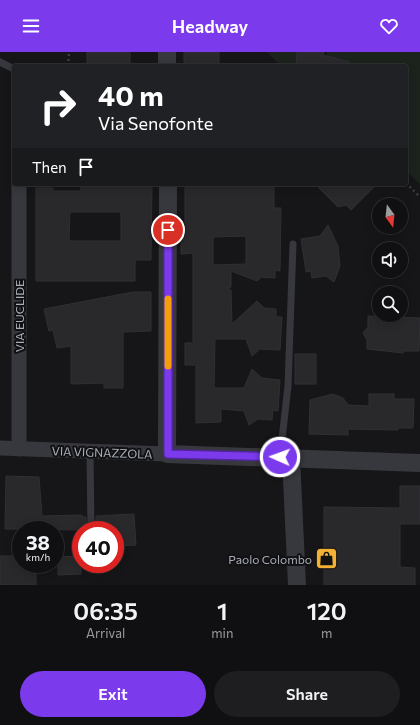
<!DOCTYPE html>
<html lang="en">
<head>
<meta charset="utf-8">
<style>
	body { margin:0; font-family:Commissioner,sans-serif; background:#1e1e20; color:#f1f3f6; height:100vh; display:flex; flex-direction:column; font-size:15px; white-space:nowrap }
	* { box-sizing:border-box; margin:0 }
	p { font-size:13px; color:#9c9d9f }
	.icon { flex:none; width:22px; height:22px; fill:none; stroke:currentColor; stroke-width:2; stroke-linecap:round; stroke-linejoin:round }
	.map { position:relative; height:533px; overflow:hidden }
	.sheet { display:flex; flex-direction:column; background:#101012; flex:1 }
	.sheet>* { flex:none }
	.hud { position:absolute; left:12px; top:12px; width:396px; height:122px; border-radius:4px; box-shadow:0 2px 10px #0003,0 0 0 1px #303032; background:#202124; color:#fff; overflow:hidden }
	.needle { width:26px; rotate:165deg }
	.buttons { position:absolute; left:372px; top:146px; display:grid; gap:8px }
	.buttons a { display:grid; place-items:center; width:36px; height:36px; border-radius:50%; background:#101012; box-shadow:0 2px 10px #0003,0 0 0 1px #303032; font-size:20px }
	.speed { position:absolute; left:12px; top:469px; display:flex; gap:8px; font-size:20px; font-weight:700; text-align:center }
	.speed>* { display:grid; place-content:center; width:52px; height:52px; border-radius:50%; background:#101012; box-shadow:0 2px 10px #0003,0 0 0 1px #303032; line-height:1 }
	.speed small { font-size:10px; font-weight:400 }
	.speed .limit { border:6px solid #d22; background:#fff; color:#111 }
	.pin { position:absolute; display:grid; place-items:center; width:34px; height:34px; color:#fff; margin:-17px; border:2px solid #fff; border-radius:50%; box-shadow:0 1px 4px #0007 }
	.me { position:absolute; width:44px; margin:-22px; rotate:272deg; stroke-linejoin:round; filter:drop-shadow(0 0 3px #0008) }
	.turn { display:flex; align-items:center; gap:14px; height:84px; padding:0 20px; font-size:18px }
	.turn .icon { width:52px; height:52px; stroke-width:2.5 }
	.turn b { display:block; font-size:28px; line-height:34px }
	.then { display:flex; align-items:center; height:38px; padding:0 20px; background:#0003; gap:8px; font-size:15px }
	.eta { display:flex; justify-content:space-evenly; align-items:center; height:68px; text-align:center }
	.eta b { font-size:24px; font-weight:600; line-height:28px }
	.action { display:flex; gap:8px; margin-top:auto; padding:8px 20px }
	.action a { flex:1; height:46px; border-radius:24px; background:#7c3aed; color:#fff; font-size:16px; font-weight:600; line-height:46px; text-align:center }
	.action a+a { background:#1e1e20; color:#f1f3f6 }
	header { display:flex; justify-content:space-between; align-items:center; height:52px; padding:0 20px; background:#7c3aed; color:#fff; font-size:18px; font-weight:600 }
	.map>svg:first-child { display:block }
</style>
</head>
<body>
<header><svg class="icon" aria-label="menu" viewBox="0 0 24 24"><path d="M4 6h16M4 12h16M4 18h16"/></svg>Headway<svg class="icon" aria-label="heart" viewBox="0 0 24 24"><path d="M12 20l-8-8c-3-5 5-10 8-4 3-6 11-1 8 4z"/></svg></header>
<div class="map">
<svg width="420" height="533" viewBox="0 0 420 533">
	<rect width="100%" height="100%" fill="#161618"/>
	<g fill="#1c231d">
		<path d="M 267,0 L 297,0 L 296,14 L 281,14 Z"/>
		<path d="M 327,0 L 420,0 L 420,132 L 406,119 L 406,14 L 327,14 Z"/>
	</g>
	<g fill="#29292c" stroke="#303034" fill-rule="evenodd">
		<rect x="87" y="0" width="43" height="14"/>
		<rect x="184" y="0" width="35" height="14"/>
		<path d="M 297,0 L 324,0 L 323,3 L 349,10 L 348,14 L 296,14 Z"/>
		<path d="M 81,132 L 152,132 L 151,208 L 135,208 L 135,229 L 36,229 L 36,136 L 53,136 L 53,139 L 81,139 ZM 70,160 L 121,160 L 121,189 L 69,189 Z"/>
		<path d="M 185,132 L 274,132 L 274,156 L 281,156 L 280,219 L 275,218 L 275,226 L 261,225 L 257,229 L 231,219 L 231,235 L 227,236 L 231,238 L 232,272 L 257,249 L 264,256 L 276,257 L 276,265 L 282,265 L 280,298 L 260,297 L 252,304 L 246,287 L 215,287 L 214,336 L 244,336 L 252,317 L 262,326 L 280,328 L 278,359 L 273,358 L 272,368 L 258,367 L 249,373 L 244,359 L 221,357 L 221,370 L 196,371 L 196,313 L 185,313 L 185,291 L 193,291 L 193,201 L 181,202 L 181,180 L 183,179 L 183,175 L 185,175 ZM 246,184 L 246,212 L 213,213 L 213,185 Z"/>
		<path d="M 315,132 L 377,132 L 351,158 L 346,153 L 338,155 Z"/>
		<path d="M 328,173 L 338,194 L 340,214 L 334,230 L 326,224 L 312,226 L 311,219 L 306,220 L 301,187 L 320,184 Z"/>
		<path d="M 133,240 L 151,240 L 151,279 L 123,280 L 123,336 L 104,336 L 104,331 L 71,332 L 71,294 L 57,296 L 53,278 L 49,279 L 44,257 Z"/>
		<path d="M 368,264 L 420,266 L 419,299 L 403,299 L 403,301 L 367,297 L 367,288 L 363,281 L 368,275 Z"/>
		<rect x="295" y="302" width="21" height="30"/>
		<path d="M 333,342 L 343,346 L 348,353 L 369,354 L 369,342 L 394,342 L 394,347 L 414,347 L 413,376 L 398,376 L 398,378 L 348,377 L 348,383 L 309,382 L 310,348 Z"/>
		<path d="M 6,424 L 39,425 L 42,464 L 82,463 L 82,465 L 86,465 L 86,478 L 5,477 Z"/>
		<path d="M 400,434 L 420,434 L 420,472 L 400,472 L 400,515 L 415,516 L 415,533 L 324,533 L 324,455 L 400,456 Z"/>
		<path d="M 134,462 L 136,493 L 115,494 L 115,478 L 96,478 L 96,464 Z"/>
		<path d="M 0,504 L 21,504 L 21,512 L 36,512 L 36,533 L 0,533 Z"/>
		<path d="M 58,504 L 81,505 L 81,522 L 58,523 Z"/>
	</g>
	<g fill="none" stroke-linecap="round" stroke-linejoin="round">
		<g stroke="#3d3f44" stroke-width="2.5" stroke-dasharray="2 3" stroke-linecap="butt">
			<path d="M 68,14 L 69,0"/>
			<path d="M 406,131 L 420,145"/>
		</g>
		<g stroke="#37383d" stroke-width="7">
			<path d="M 0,10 L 14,17"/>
			<path d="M 90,399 L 91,478"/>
			<path d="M 280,405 L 288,334 L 293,192"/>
		</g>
		<g stroke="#37383d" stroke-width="15">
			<path d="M 19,132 L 19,397"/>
			<path d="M 0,396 L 167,402"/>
		</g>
		<g stroke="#37383d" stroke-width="18">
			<path d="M 167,0 L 167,14"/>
			<path d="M 168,132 L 167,402 L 420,411"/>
			<path d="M 291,406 L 297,533"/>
		</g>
	</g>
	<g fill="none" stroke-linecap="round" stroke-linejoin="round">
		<defs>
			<path id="route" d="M 168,178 L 168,402 L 280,405"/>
		</defs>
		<use href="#route" stroke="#51269a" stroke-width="10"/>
		<use href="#route" stroke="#7c3aed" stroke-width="7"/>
		<path stroke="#f59e0b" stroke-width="7" d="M 168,314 L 168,247"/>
	</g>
	<defs>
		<symbol id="shop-square" viewBox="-11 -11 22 22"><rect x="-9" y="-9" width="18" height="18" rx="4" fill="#f2b134" stroke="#111113"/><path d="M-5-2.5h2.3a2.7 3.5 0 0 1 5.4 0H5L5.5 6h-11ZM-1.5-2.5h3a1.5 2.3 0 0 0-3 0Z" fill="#111"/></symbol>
	</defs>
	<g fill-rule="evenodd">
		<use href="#shop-square" x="314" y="494" width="25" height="25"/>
	</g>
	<g text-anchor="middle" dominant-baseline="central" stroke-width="4" stroke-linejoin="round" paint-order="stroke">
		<g font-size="12" fill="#a8adb8" stroke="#111113">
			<text transform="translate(19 264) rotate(-90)">VIA EUCLIDE</text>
			<text transform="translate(102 400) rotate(2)">VIA VIGNAZZOLA</text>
		</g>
		<g font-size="12" fill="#a8adb8" stroke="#111113" text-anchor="end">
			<text x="312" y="507">Paolo Colombo</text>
		</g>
	</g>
</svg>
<div class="buttons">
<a><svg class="needle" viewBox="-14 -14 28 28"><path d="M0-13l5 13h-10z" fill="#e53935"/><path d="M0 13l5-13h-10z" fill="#9c9d9f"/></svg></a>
<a><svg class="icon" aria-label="sound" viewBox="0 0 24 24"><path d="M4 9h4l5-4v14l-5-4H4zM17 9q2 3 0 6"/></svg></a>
<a><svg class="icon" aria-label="search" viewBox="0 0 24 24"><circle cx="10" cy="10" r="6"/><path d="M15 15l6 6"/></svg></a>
</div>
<div class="speed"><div>38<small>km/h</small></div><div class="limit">40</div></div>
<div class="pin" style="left:168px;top:178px;background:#d93025"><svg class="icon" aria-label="arrive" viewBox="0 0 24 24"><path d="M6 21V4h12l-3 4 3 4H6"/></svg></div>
<svg class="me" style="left:280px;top:405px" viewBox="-20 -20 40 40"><circle r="17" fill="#7c3aed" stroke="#fff" stroke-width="3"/><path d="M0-11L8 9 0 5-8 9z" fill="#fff"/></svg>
<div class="hud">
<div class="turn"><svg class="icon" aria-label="right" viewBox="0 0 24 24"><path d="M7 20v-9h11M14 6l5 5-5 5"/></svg><div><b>40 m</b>Via Senofonte</div></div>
<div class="then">Then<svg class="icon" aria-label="arrive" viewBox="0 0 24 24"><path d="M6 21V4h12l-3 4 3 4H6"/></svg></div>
</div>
</div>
<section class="sheet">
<div class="eta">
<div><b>06:35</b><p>Arrival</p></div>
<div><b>1</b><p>min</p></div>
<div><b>120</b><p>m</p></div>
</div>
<div class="action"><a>Exit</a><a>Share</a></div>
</section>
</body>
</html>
